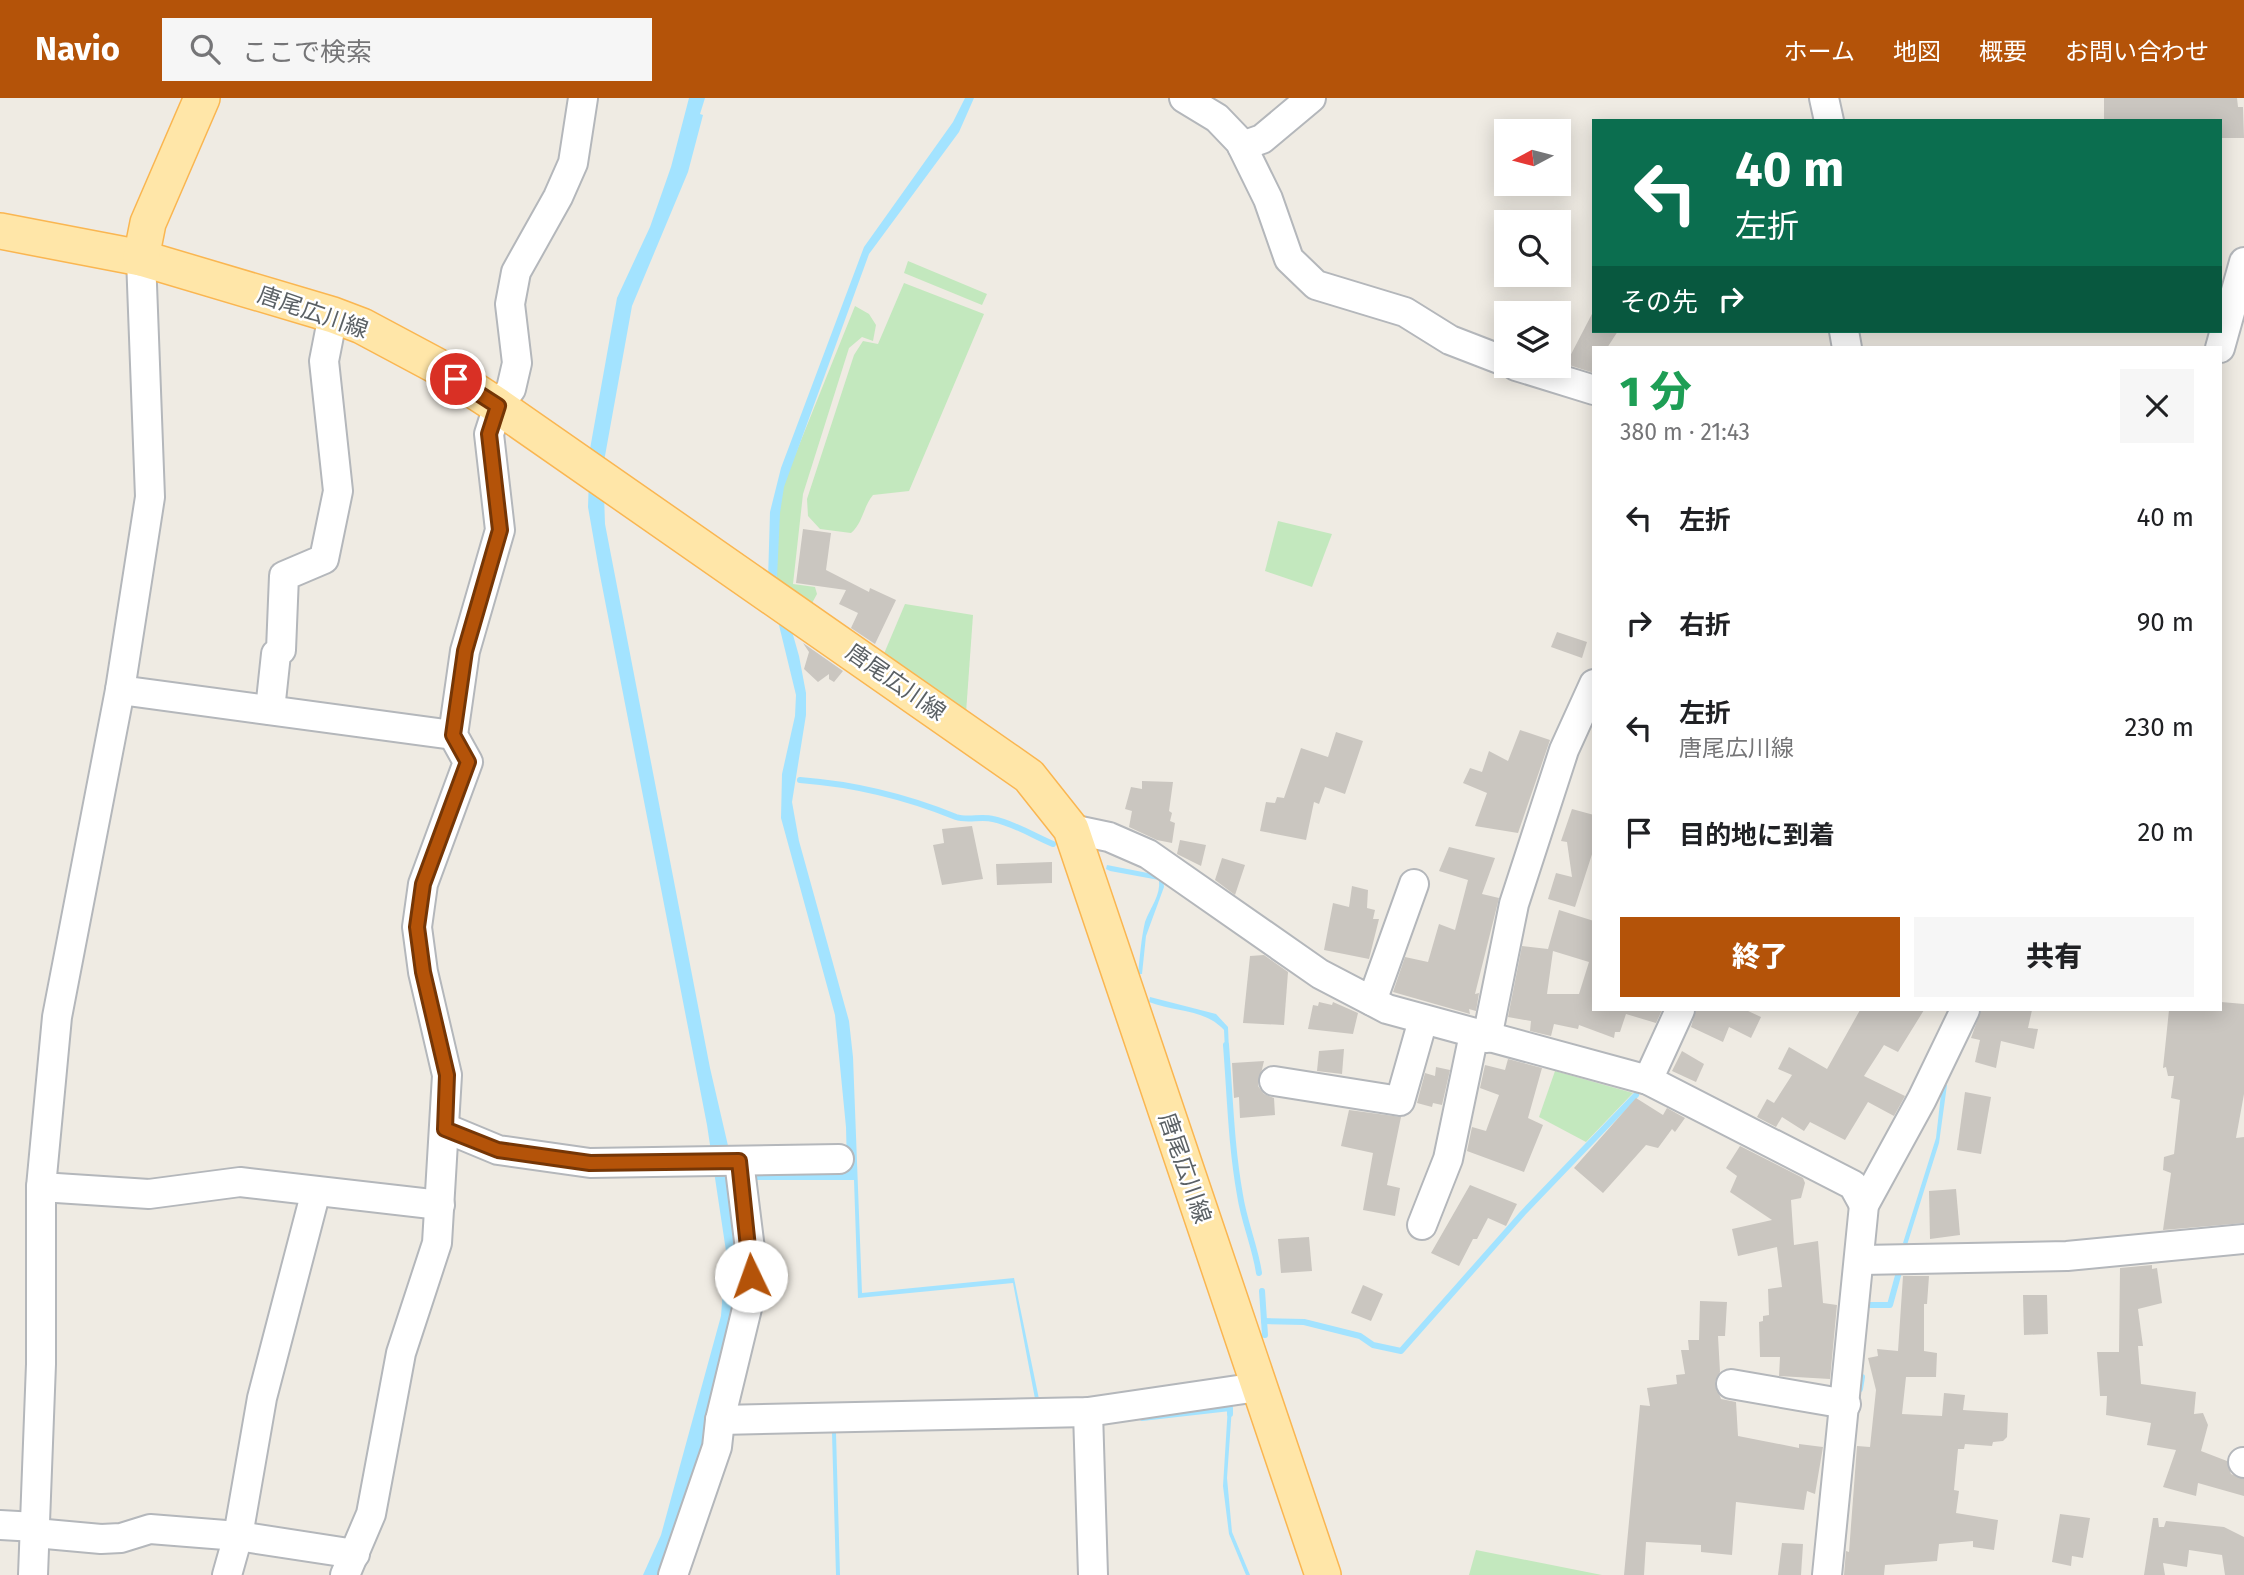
<!DOCTYPE html>
<html lang="ja">
<head>
<meta charset="utf-8">
<style>
	body { margin:0; font-family:"Fira Sans","Noto Sans JP",sans-serif; background:#f6f6f6; color:#202124; height:100vh; display:flex; flex-direction:column; font-size:26px; white-space:nowrap }
	* { box-sizing:border-box; margin:0 }
	p { font-size:23px; color:#757577 }
	.icon { flex:none; width:38px; height:38px; fill:none; stroke:currentColor; stroke-width:2; stroke-linecap:round; stroke-linejoin:round }
	.map { position:relative; flex:1; overflow:hidden }
	.drawer { position:absolute; left:1592px; top:248px; width:630px; height:665px; display:flex; flex-direction:column; background:#fff; border-radius:0px; box-shadow:0 4px 18px #0003 }
	.drawer>* { flex:none }
	.banner { position:absolute; left:1592px; top:21px; width:630px; height:214px; border-radius:0px; box-shadow:0 4px 18px #0003; background:#0b6e4f; color:#fff; overflow:hidden }
	.needle { width:46px; rotate:263deg }
	.tools { position:absolute; left:1494px; top:21px; display:grid; gap:14px }
	.tools a { display:grid; place-items:center; width:77px; height:77px; border-radius:0px; background:#fff; box-shadow:0 4px 18px #0003; font-size:35px }
	.pin { position:absolute; display:grid; place-items:center; width:60px; height:60px; color:#fff; margin:-30px; border:4px solid #fff; border-radius:50%; box-shadow:0 2px 7px #0007 }
	.me { position:absolute; width:77px; margin:-38px; rotate:357deg; stroke-linejoin:round; filter:drop-shadow(0 0 5px #0008) }
	.turn { display:flex; align-items:center; gap:24px; height:147px; padding:0 28px; font-size:32px }
	.turn .icon { width:91px; height:91px; stroke-width:2.5 }
	.turn b { display:block; font-size:49px; line-height:60px }
	.then { display:flex; align-items:center; height:66px; padding:0 28px; background:#0003; gap:14px; font-size:26px }
	.round { display:grid; place-items:center; flex:none; width:74px; height:74px; border-radius:0px; background:#f6f6f6 }
	.overview { display:flex; align-items:center; justify-content:space-between; height:119px; padding:0 28px }
	h1 { font-size:42px; font-weight:800; line-height:52px; color:#1e9e55 }
	.button { display:flex; gap:14px; margin-top:auto; padding:14px 28px }
	.button a { flex:1; height:80px; border-radius:0px; background:#b45309; color:#fff; font-size:28px; font-weight:800; line-height:80px; text-align:center }
	.button a+a { background:#f6f6f6; color:#202124 }
	ul { padding:0; list-style:none }
	li { display:flex; align-items:center; gap:21px; height:105px; padding:0 28px }
	li div { flex:1 }
	li b { display:block; font-size:26px }
	li em { font-style:normal }
	header { display:flex; align-items:center; gap:42px; box-sizing:border-box; height:98px; padding:0 35px; background:#b45309; color:#fff }
	header strong { font-size:33px }
	nav { display:flex; gap:38px; margin-inline-start:auto; font-size:24px }
	.search { width:490px; height:63px; background:#f6f6f6; display:flex; align-items:center; gap:18px; box-sizing:border-box; padding:0 24px; border-radius:0px; color:#757577; font-size:26px }
	.map>svg:first-child { display:block }
</style>
</head>
<body>
<header>
<strong>Navio</strong>
<div class="search"><svg class="icon" aria-label="search" viewBox="0 0 24 24"><circle cx="10" cy="10" r="6"/><path d="M15 15l6 6"/></svg>ここで検索</div>
<nav><a>ホーム</a><a>地図</a><a>概要</a><a>お問い合わせ</a></nav>
</header>
<div class="map">
<svg width="2244" height="1477" viewBox="0 0 2244 1477">
	<rect width="100%" height="100%" fill="#efebe3"/>
	<g fill="#c3e8be">
		<path d="M 908,163 L 987,196 L 982,207 L 904,175 Z"/>
		<path d="M 904,185 L 984,216 L 909,393 L 873,397 C 863,409 863,425 851,435 L 820,431 L 808,418 L 807,401 L 854,257 L 863,243 L 878,246 Z"/>
		<path d="M 855,208 L 869,216 L 876,227 L 873,243 L 862,239 L 849,250 L 803,396 L 793,486 L 815,489 L 817,496 L 811,507 L 775,482 L 779,397 Z"/>
		<path d="M 1278,423 L 1332,436 L 1312,489 L 1265,473 Z"/>
		<path d="M 905,506 L 973,517 L 966,615 L 883,558 Z"/>
		<path d="M 1555,973 L 1633,995 L 1586,1044 L 1539,1019 Z"/>
		<path d="M 1476,1452 L 1602,1477 L 1469,1477 Z"/>
	</g>
	<g fill="#a3e3ff">
		<path d="M 689,0 L 705,0 L 700,16 L 703,17 L 688,74 L 632,208 L 603,369 L 605,426 L 710,970 L 729,1052 L 847,1068 L 846,1029 L 835,917 L 781,720 L 782,676 L 795,618 L 796,597 L 768,482 L 770,414 L 781,370 L 864,149 L 953,24 L 965,0 L 974,0 L 959,34 L 869,156 L 784,389 L 780,415 L 777,480 L 799,558 L 806,595 L 806,617 L 792,704 L 799,743 L 849,923 L 853,959 L 862,1195 L 1014,1180 L 1040,1306 L 1036,1306 L 1013,1185 L 858,1200 L 854,1082 L 734,1082 L 742,1167 L 734,1230 L 698,1365 L 660,1477 L 643,1477 L 661,1437 L 721,1218 L 726,1153 L 707,1027 L 599,472 L 588,409 L 590,351 L 617,200 L 650,129 L 671,69 Z"/>
		<path d="M 1107,767 L 1163,778 L 1164,789 L 1146,838 L 1142,876 L 1138,876 C 1140,859 1141,841 1145,824 C 1150,810 1161,797 1159,782 L 1110,773 L 1106,771 Z"/>
		<path d="M 1150,899 L 1216,916 L 1228,929 L 1229,953 L 1225,953 L 1224,932 C 1205,911 1175,914 1149,904 Z"/>
		<path d="M 1942,987 L 1947,987 L 1939,1045 L 1907,1147 L 1903,1145 L 1936,1040 Z"/>
		<path d="M 1228,1308 L 1232,1309 L 1227,1380 L 1232,1434 L 1250,1477 L 1246,1477 L 1229,1436 L 1223,1388 Z"/>
		<path d="M 832,1335 L 836,1335 L 840,1477 L 836,1477 Z"/>
	</g>
	<g fill="none" stroke-linecap="round" stroke-linejoin="round">
		<g stroke="#a3e3ff" stroke-width="6">
			<path d="M 800,682 C 853,686 907,699 956,719 C 967,723 981,718 993,721 C 1013,725 1034,738 1053,746"/>
			<path d="M 1226,947 C 1230,997 1231,1047 1240,1097 C 1244,1124 1255,1148 1259,1175"/>
			<path d="M 1262,1193 L 1265,1237"/>
			<path d="M 1869,1207 L 1890,1207 L 1899,1174"/>
			<path d="M 1264,1223 L 1304,1224 L 1360,1238 L 1373,1247 L 1401,1253 L 1523,1115 L 1636,997"/>
			<path d="M 1860,1291 L 1862,1279"/>
			<path d="M 1142,1320 L 1230,1310 L 1230,1316"/>
		</g>
	</g>
	<g fill="#cac6c0" fill-rule="evenodd">
		<path d="M 2104,0 L 2237,0 L 2238,9 L 2243,9 L 2244,40 L 2221,40 L 2221,23 L 2104,23 Z"/>
		<path d="M 1594,212 L 1594,233 L 1618,233 L 1607,250 L 1594,250 L 1594,275 L 1566,266 Z"/>
		<path d="M 803,431 L 831,435 L 826,472 L 869,494 L 870,490 L 896,502 L 875,546 L 851,530 L 858,515 L 839,506 L 846,492 L 796,485 Z"/>
		<path d="M 1557,534 L 1587,544 L 1582,560 L 1551,549 Z"/>
		<path d="M 803,545 L 843,573 L 834,584 L 829,581 L 829,576 L 818,584 L 804,571 L 809,554 Z"/>
		<path d="M 1520,632 L 1550,642 L 1518,735 L 1475,728 L 1487,695 L 1463,685 L 1470,670 L 1482,674 L 1489,653 L 1508,663 Z"/>
		<path d="M 1336,634 L 1363,643 L 1345,696 L 1325,689 L 1319,706 L 1314,704 L 1306,742 L 1260,733 L 1266,704 L 1275,705 L 1277,699 L 1284,700 L 1301,650 L 1328,659 Z"/>
		<path d="M 1142,683 L 1173,684 L 1169,713 L 1172,715 L 1170,723 L 1175,725 L 1172,745 L 1157,742 L 1129,729 L 1132,713 L 1125,711 L 1131,689 L 1142,691 Z"/>
		<path d="M 1572,711 L 1594,717 L 1594,750 L 1575,809 L 1548,801 L 1556,775 L 1572,779 L 1567,744 L 1561,743 Z"/>
		<path d="M 972,728 L 983,781 L 942,787 L 933,747 L 944,745 L 942,731 Z"/>
		<path d="M 1180,742 L 1206,747 L 1201,768 L 1177,756 Z"/>
		<path d="M 1449,749 L 1495,760 L 1482,796 L 1499,800 L 1475,896 L 1479,895 L 1476,913 L 1469,911 L 1470,916 L 1393,894 L 1405,859 L 1428,864 L 1439,826 L 1455,832 L 1468,782 L 1439,773 Z"/>
		<path d="M 1222,760 L 1245,767 L 1235,797 L 1215,782 Z"/>
		<path d="M 1052,764 L 1052,785 L 997,787 L 996,766 Z"/>
		<path d="M 1352,788 L 1368,792 L 1367,810 L 1375,812 L 1373,821 L 1379,821 L 1369,861 L 1324,852 L 1333,805 L 1349,809 Z"/>
		<path d="M 1559,812 L 1594,823 L 1594,912 L 1662,912 L 1656,925 L 1626,916 L 1620,934 L 1615,934 L 1614,940 L 1579,927 L 1578,931 L 1554,926 L 1551,938 L 1530,933 L 1531,923 L 1508,919 L 1522,848 L 1548,851 ZM 1553,853 L 1589,864 L 1579,896 L 1547,896 Z"/>
		<path d="M 1264,857 L 1288,874 L 1284,927 L 1243,925 L 1250,858 Z"/>
		<path d="M 1319,904 L 1332,907 L 1333,904 L 1358,915 L 1353,936 L 1308,931 L 1313,907 L 1318,908 Z"/>
		<path d="M 2221,904 L 2244,906 L 2244,996 L 2236,1040 L 2244,1039 L 2244,1125 L 2163,1132 L 2171,1075 L 2163,1072 L 2164,1059 L 2174,1056 L 2180,1002 L 2171,1000 L 2174,978 L 2168,978 L 2166,969 L 2163,970 L 2169,912 L 2221,912 Z"/>
		<path d="M 1696,912 L 1746,912 L 1761,919 L 1751,940 L 1729,929 L 1723,944 L 1691,929 Z"/>
		<path d="M 1860,912 L 1924,912 L 1898,954 L 1884,947 L 1864,978 L 1905,998 L 1894,1018 L 1868,1004 L 1845,1042 L 1810,1024 L 1804,1033 L 1782,1019 L 1776,1029 L 1757,1019 L 1767,1001 L 1774,1005 L 1792,977 L 1778,971 L 1789,949 L 1827,971 Z"/>
		<path d="M 1981,912 L 2032,912 L 2028,930 L 2038,931 L 2034,951 L 2001,943 L 1996,970 L 1975,964 L 1980,942 L 1971,940 Z"/>
		<path d="M 1344,951 L 1342,976 L 1317,973 L 1319,953 Z"/>
		<path d="M 1682,953 L 1704,966 L 1696,984 L 1672,973 Z"/>
		<path d="M 1508,961 L 1542,970 L 1528,1020 L 1543,1027 L 1524,1074 L 1467,1053 L 1472,1029 L 1486,1033 L 1499,997 L 1480,990 L 1485,967 L 1505,972 Z"/>
		<path d="M 1264,963 L 1258,988 L 1264,996 L 1274,1000 L 1275,1017 L 1240,1020 L 1239,999 L 1234,1000 L 1232,965 Z"/>
		<path d="M 1436,969 L 1450,972 L 1442,1007 L 1433,1005 L 1432,1009 L 1417,1005 L 1425,975 L 1435,978 Z"/>
		<path d="M 1965,994 L 1991,999 L 1981,1056 L 1957,1052 Z"/>
		<path d="M 1636,1000 L 1663,1017 L 1667,1010 L 1685,1020 L 1675,1034 L 1672,1031 L 1658,1050 L 1646,1047 L 1603,1095 L 1574,1070 Z"/>
		<path d="M 1349,1012 L 1401,1019 L 1387,1087 L 1400,1090 L 1395,1118 L 1363,1112 L 1373,1055 L 1341,1048 Z"/>
		<path d="M 1740,1048 L 1803,1080 L 1805,1085 L 1801,1100 L 1791,1102 L 1794,1147 L 1818,1143 L 1823,1205 L 1837,1207 L 1830,1281 L 1779,1278 L 1780,1259 L 1760,1259 L 1759,1224 L 1763,1223 L 1763,1218 L 1769,1217 L 1768,1191 L 1782,1189 L 1777,1149 L 1738,1158 L 1732,1131 L 1772,1122 L 1730,1094 L 1737,1078 L 1726,1070 Z"/>
		<path d="M 1470,1087 L 1517,1106 L 1506,1128 L 1488,1120 L 1477,1141 L 1473,1141 L 1459,1168 L 1431,1155 Z"/>
		<path d="M 1956,1091 L 1960,1137 L 1930,1141 L 1929,1093 Z"/>
		<path d="M 1309,1139 L 1312,1173 L 1281,1175 L 1278,1141 Z"/>
		<path d="M 2152,1167 L 2152,1171 L 2157,1170 L 2162,1205 L 2138,1211 L 2143,1248 L 2138,1248 L 2141,1286 L 2196,1294 L 2194,1316 L 2203,1315 L 2208,1327 L 2201,1353 L 2227,1363 L 2231,1376 L 2244,1381 L 2244,1398 L 2198,1385 L 2196,1398 L 2163,1389 L 2176,1352 L 2147,1347 L 2151,1325 L 2106,1317 L 2107,1298 L 2100,1298 L 2097,1254 L 2119,1254 L 2120,1170 Z"/>
		<path d="M 1903,1178 L 1929,1178 L 1927,1206 L 1924,1206 L 1924,1253 L 1937,1255 L 1936,1279 L 1906,1279 L 1902,1316 L 1942,1318 L 1944,1295 L 1965,1297 L 1963,1312 L 2008,1315 L 2007,1339 L 2003,1343 L 1993,1344 L 1992,1348 L 1965,1346 L 1964,1351 L 1958,1351 L 1954,1392 L 1959,1393 L 1956,1415 L 1998,1422 L 1994,1452 L 1973,1449 L 1973,1443 L 1939,1446 L 1937,1463 L 1885,1467 L 1884,1477 L 1844,1477 L 1846,1453 L 1849,1454 L 1857,1348 L 1870,1349 L 1876,1292 L 1868,1260 L 1878,1258 L 1877,1251 L 1898,1253 Z"/>
		<path d="M 1363,1187 L 1383,1196 L 1371,1223 L 1351,1215 Z"/>
		<path d="M 2023,1197 L 2047,1197 L 2048,1236 L 2024,1237 Z"/>
		<path d="M 1700,1203 L 1727,1204 L 1725,1238 L 1718,1238 L 1720,1274 L 1715,1284 L 1721,1301 L 1736,1304 L 1738,1338 L 1799,1350 L 1799,1346 L 1823,1349 L 1815,1396 L 1807,1393 L 1804,1412 L 1736,1404 L 1732,1457 L 1701,1454 L 1701,1447 L 1646,1444 L 1644,1477 L 1624,1477 L 1640,1307 L 1650,1308 L 1647,1290 L 1677,1286 L 1676,1277 L 1685,1276 L 1681,1252 L 1689,1252 L 1688,1242 L 1699,1242 Z"/>
		<path d="M 2060,1416 L 2090,1420 L 2083,1460 L 2072,1458 L 2071,1468 L 2052,1464 Z"/>
		<path d="M 2153,1420 L 2158,1420 L 2159,1429 L 2164,1429 L 2166,1423 L 2224,1429 L 2244,1439 L 2244,1477 L 2225,1477 L 2222,1457 L 2189,1452 L 2187,1469 L 2163,1465 L 2165,1477 L 2144,1477 Z"/>
		<path d="M 1782,1445 L 1803,1446 L 1801,1477 L 1778,1477 Z"/>
	</g>
	<g fill="none" stroke-linecap="round" stroke-linejoin="round">
		<defs>
			<g id="minor">
				<path d="M 1184,0 L 1217,20 L 1240,44 L 1268,101 L 1289,161 L 1316,187 L 1405,214 L 1450,242 L 1507,264"/>
				<path d="M 1824,0 L 1829,23"/>
				<path d="M 1242,48 L 1262,41 L 1311,0"/>
				<path d="M 1844,233 L 1847,250"/>
				<path d="M 2220,250 L 2244,164"/>
				<path d="M 1516,268 L 1594,292"/>
				<path d="M 120,592 L 453,637"/>
				<path d="M 270,612 L 276,556 L 281,552 L 284,478 L 324,461 L 338,393 L 324,263 L 333,217"/>
				<path d="M 1071,731 L 1109,739 L 1148,756 L 1320,876 L 1387,911 L 1648,982 L 1853,1087 L 1864,1107"/>
				<path d="M 1372,903 L 1414,786"/>
				<path d="M 1487,940 L 1514,806 L 1564,652 L 1594,586"/>
				<path d="M 1648,982 L 1680,912"/>
				<path d="M 1274,983 L 1400,1003 L 1423,922"/>
				<path d="M 445,1030 L 498,1052 L 590,1065 L 839,1061"/>
				<path d="M 41,1089 L 149,1096 L 240,1084 L 440,1107"/>
				<path d="M 1422,1127 L 1448,1061 L 1474,936"/>
				<path d="M 1861,1162 L 2067,1158 L 2244,1141"/>
				<path d="M 1731,1286 L 1846,1306"/>
				<path d="M 1088,1314 L 1093,1477"/>
				<path d="M 720,1322 L 1088,1314 L 1258,1289"/>
				<path d="M 2243,1364 L 2244,1365"/>
				<path d="M 0,1427 L 36,1429"/>
				<path d="M 35,1435 L 101,1441 L 121,1440 L 150,1431 L 238,1438 L 355,1456"/>
				<path d="M 33,1477 L 41,1266 L 41,1089 L 57,919 L 120,592 L 150,399 L 141,160"/>
				<path d="M 227,1477 L 238,1438 L 262,1300 L 316,1093"/>
				<path d="M 345,1477 L 371,1416 L 401,1255 L 437,1145 L 447,977 L 423,874 L 417,829 L 423,786 L 468,664 L 453,637 L 465,553 L 500,432 L 489,336 L 498,308 L 511,291 L 517,265 L 510,206 L 516,174 L 558,99 L 573,65 L 583,0"/>
				<path d="M 673,1477 L 717,1349 L 720,1322 L 750,1198 L 751,1159 L 739,1063"/>
				<path d="M 1827,1477 L 1864,1107 L 1922,1001 L 1965,912"/>
			</g>
			<g id="major">
				<path d="M 0,133 L 141,160 L 333,217 L 362,228 L 435,267 L 498,308 L 1029,678 L 1071,731 L 1323,1477"/>
				<path d="M 141,160 L 148,125 L 202,0"/>
			</g>
		</defs>
		<use href="#minor" stroke="#b4b7bb" stroke-width="32"/>
		<use href="#major" stroke="#fab651" stroke-width="38"/>
		<use href="#minor" stroke="#fff" stroke-width="28"/>
		<use href="#major" stroke="#ffe6a8" stroke-width="35"/>
	</g>
	<g fill="none" stroke-linecap="round" stroke-linejoin="round">
		<defs>
			<path id="route" d="M 456,281 L 498,308 L 489,336 L 500,432 L 465,553 L 453,637 L 468,664 L 423,786 L 417,829 L 423,874 L 447,977 L 445,1031 L 498,1052 L 590,1065 L 739,1063 L 751,1178"/>
		</defs>
		<use href="#route" stroke="#753606" stroke-width="18"/>
		<use href="#route" stroke="#b45309" stroke-width="12"/>
	</g>
	<g text-anchor="middle" dominant-baseline="central" stroke-width="5" stroke-linejoin="round" paint-order="stroke">
		<g font-size="23" fill="#5b6165" stroke="#fff">
			<text transform="translate(313 214) rotate(19)">唐尾広川線</text>
			<text transform="translate(896 584) rotate(35)">唐尾広川線</text>
			<text transform="translate(1185 1070) rotate(71)">唐尾広川線</text>
		</g>
	</g>
</svg>
<div class="tools">
<a><svg class="needle" viewBox="-14 -14 28 28"><path d="M0-13l5 13h-10z" fill="#e53935"/><path d="M0 13l5-13h-10z" fill="#757577"/></svg></a>
<a><svg class="icon" aria-label="search" viewBox="0 0 24 24"><circle cx="10" cy="10" r="6"/><path d="M15 15l6 6"/></svg></a>
<a><svg class="icon" aria-label="layers" viewBox="0 0 24 24"><path d="M12 4l9 5-9 5-9-5zM3 14l9 5 9-5"/></svg></a>
</div>
<div class="pin" style="left:456px;top:281px;background:#d93025"><svg class="icon" aria-label="arrive" viewBox="0 0 24 24"><path d="M6 21V4h12l-3 4 3 4H6"/></svg></div>
<svg class="me" style="left:751px;top:1178px" viewBox="-20 -20 40 40"><circle r="19" fill="#fff"/><path d="M0-13L10 11 0 6-10 11z" fill="#b45309"/></svg>
<div class="banner">
<div class="turn"><svg class="icon" aria-label="left" viewBox="0 0 24 24"><path d="M17 20v-9H6M10 6l-5 5 5 5"/></svg><div><b>40 m</b>左折</div></div>
<div class="then">その先<svg class="icon" aria-label="right" viewBox="0 0 24 24"><path d="M7 20v-9h11M14 6l5 5-5 5"/></svg></div>
</div>
<section class="drawer">
<div class="overview"><div><h1>1 分</h1><p>380 m · 21:43</p></div><a class="round"><svg class="icon" aria-label="close" viewBox="0 0 24 24"><path d="M6 6l12 12M18 6L6 18"/></svg></a></div>
<ul>
<li><svg class="icon" aria-label="left" viewBox="0 0 24 24"><path d="M17 20v-9H6M10 6l-5 5 5 5"/></svg><div><b>左折</b></div><em>40 m</em></li>
<li><svg class="icon" aria-label="right" viewBox="0 0 24 24"><path d="M7 20v-9h11M14 6l5 5-5 5"/></svg><div><b>右折</b></div><em>90 m</em></li>
<li><svg class="icon" aria-label="left" viewBox="0 0 24 24"><path d="M17 20v-9H6M10 6l-5 5 5 5"/></svg><div><b>左折</b><p>唐尾広川線</p></div><em>230 m</em></li>
<li><svg class="icon" aria-label="arrive" viewBox="0 0 24 24"><path d="M6 21V4h12l-3 4 3 4H6"/></svg><div><b>目的地に到着</b></div><em>20 m</em></li>
</ul>
<div class="button"><a>終了</a><a>共有</a></div>
</section>
</div>
</body>
</html>
